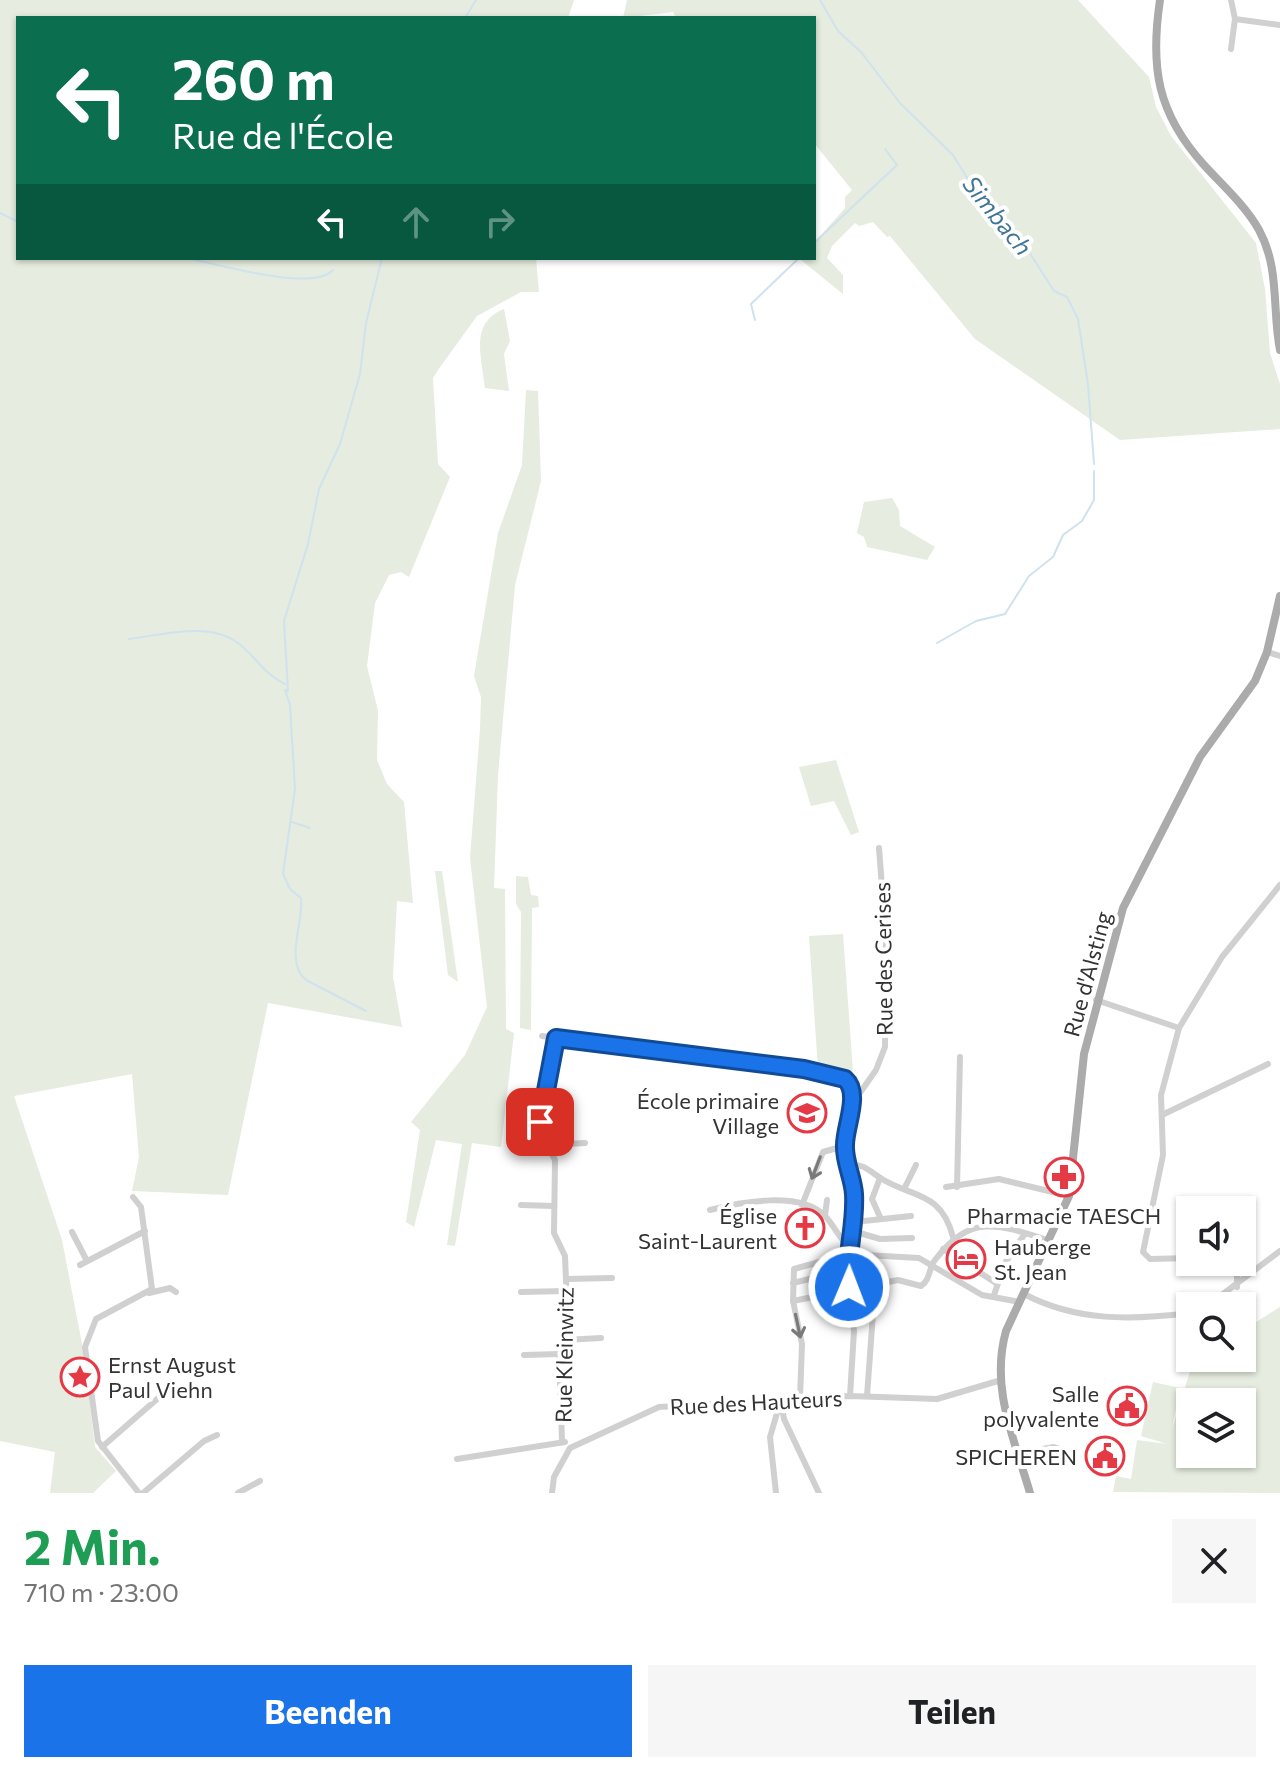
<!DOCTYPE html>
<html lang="de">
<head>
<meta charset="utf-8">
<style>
	body { margin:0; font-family:Commissioner,sans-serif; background:#f6f6f6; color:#202124; height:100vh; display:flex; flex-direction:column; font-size:30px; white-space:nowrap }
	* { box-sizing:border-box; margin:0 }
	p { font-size:26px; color:#757577 }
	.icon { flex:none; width:44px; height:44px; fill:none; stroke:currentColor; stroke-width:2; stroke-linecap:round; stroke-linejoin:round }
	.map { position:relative; height:1493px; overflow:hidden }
	.details { display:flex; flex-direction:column; background:#fff; flex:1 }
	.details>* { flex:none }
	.banner { position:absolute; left:16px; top:16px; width:800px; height:244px; border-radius:0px; box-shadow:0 2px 6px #0004; background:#0b6e4f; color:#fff; overflow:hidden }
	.fabs { position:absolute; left:1176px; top:1196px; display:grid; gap:16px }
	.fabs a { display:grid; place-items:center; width:80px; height:80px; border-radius:0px; background:#fff; box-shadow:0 2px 6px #0004; font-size:40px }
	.pin { position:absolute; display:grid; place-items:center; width:68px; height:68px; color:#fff; margin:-34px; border-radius:16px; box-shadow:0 4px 12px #0006 }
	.me { position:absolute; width:88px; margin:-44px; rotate:1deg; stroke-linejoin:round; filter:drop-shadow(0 0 6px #0008) }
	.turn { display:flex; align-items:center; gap:28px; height:168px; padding:0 24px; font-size:36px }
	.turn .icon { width:104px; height:104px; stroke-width:2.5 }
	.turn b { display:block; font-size:56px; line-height:68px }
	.lanes { display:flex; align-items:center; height:76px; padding:0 24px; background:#0003; justify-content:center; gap:40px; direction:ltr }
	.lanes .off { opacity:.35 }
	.round { display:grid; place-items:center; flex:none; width:84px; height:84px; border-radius:0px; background:#f6f6f6 }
	.head { display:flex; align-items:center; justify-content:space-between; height:136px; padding:0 24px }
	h1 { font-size:48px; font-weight:700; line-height:60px; color:#1e9e55 }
	.cta { display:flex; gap:16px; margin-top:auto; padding:16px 24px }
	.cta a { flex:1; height:92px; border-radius:0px; background:#1a73e8; color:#fff; font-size:32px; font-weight:700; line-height:92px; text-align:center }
	.cta a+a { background:#f6f6f6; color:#202124 }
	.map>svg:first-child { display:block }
</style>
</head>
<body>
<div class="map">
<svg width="1280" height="1493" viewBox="0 0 1280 1493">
	<rect width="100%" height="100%" fill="#fff"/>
	<g fill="#e6ecdf" fill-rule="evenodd">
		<path d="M 0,0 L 574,0 L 568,18 L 18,18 L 18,258 L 536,258 L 539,292 L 521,292 L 477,316 L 438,370 L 433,378 L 438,464 L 450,477 L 409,577 L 401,572 L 389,575 L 375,603 L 367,666 L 378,711 L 377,760 L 387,784 L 404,802 L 413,903 L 397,901 L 393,977 L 402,1027 L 268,1003 L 228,1195 L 132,1191 L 139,1157 L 132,1074 L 14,1096 L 62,1240 L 84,1354 L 95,1447 L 116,1471 L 93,1493 L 50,1493 L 55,1452 L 0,1441 Z"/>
		<path d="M 627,0 L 1078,0 L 1149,77 L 1156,107 L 1171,136 L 1256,243 L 1265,289 L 1270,353 L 1280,384 L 1280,429 L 1120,440 L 975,339 L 890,236 L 887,237 L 873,222 L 859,226 L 855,223 L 832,246 L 827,258 L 843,275 L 843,294 L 801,260 L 814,258 L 814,243 L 845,208 L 845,197 L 852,190 L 814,143 L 814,18 L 676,18 L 673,12 L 623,18 Z"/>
		<path d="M 504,309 L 510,341 L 504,354 L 509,391 L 485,388 C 482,356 469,323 504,309 Z"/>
		<path d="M 526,390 L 538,391 L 541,481 L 515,585 L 498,775 L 494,888 L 505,889 L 506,1029 L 514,1033 L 501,1147 L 472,1143 L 455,1246 L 447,1245 L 462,1144 L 436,1140 L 414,1227 L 406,1222 L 420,1130 L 411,1122 L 465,1055 L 487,1007 L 470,858 L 480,729 L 481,697 L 474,676 L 498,533 L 522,465 Z"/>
		<path d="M 892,498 L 899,510 L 900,526 L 935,547 L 927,560 L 867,547 L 864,537 L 857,533 L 864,502 Z"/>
		<path d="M 836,760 L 859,832 L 851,835 L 834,801 L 811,806 L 799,767 Z"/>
		<path d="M 435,871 L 442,871 L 458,982 L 448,975 Z"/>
		<path d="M 516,876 L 528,877 L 531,895 L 538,896 L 539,907 L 532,908 L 531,1030 L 520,1028 L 521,912 L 516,904 Z"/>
		<path d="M 843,934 L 853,1071 L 818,1069 L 809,936 Z"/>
		<path d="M 1280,1307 L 1280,1493 L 1113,1492 L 1116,1476 L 1131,1479 L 1137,1440 L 1167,1444 L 1141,1436 L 1153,1382 L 1180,1388 L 1172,1429 L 1192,1365 L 1201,1358 L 1242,1358 L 1242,1331 ZM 1190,1402 L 1242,1402 L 1242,1454 L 1190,1454 Z"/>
	</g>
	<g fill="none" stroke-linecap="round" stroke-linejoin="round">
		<g stroke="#cfe2ee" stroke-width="2">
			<path d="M 820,0 L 838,31 L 861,52 L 900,103 L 953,155 L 979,197 L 1017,233 L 1054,291 L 1067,297 L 1078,319 L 1088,384 L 1094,464"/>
			<path d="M 465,18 L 476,0"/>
			<path d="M 0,213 L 18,222"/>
			<path d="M 814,243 L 897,165 L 885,149"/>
			<path d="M 186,258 C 215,263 312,293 333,270"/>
			<path d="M 755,320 L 751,304 L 799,258"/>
			<path d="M 129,639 C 161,635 210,621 238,643 C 255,656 265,675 285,684"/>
			<path d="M 937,643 L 976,621 L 1005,614 L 1029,576 L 1053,557 L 1063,535 L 1082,521 L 1094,500 L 1094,471"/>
			<path d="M 292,822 L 310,828"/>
			<path d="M 366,1011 L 306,980 C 284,962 304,922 301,898 L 290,889 L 283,874 L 295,789 L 290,705 L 285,690 L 288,691 L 284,621 L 308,544 L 319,489 L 340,444 L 360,374 L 366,323 L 382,258"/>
		</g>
		<g stroke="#d0d0d0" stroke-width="6">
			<path d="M 1231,0 L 1235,19 L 1280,25"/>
			<path d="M 1231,49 L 1235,19"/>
			<path d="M 1267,652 L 1280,656"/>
			<path d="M 1096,1000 L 1179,1028 L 1222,957 L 1280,885"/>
			<path d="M 1179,1028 L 1161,1095 L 1163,1155 L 1143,1252 L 1150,1259 L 1190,1258"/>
			<path d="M 542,1036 L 804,1069 L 848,1081 L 852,1093 L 844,1146 L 854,1191 L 854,1222 L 846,1261 L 854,1331 L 850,1396"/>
			<path d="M 556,1038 L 539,1130 L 555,1160 L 554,1233 L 565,1256 L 568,1329 L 559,1354 L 562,1440"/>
			<path d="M 850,1107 L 876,1070 L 885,1047 L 886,939 L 879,848"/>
			<path d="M 1162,1115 L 1268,1064"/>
			<path d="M 548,1145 L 585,1143"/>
			<path d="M 847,1165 C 864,1163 869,1171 882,1179 C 913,1198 941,1191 953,1237"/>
			<path d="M 880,1178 L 872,1199 L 880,1217"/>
			<path d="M 905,1187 L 916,1165"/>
			<path d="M 946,1187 L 999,1179 L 1069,1196"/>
			<path d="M 957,1187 L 960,1057"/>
			<path d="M 133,1197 L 141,1207 L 152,1289 L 96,1319 L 85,1347 L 98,1441 L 139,1493"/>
			<path d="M 521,1205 L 554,1206"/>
			<path d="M 802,1205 L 823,1152 L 844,1146"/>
			<path d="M 710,1210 C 740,1202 802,1190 826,1217 C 835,1227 839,1239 850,1247"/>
			<path d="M 825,1215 L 827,1200"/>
			<path d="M 854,1222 L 911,1216"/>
			<path d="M 853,1231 L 880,1239 L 912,1238"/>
			<path d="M 72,1232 L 87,1261"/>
			<path d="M 943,1249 L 996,1283"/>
			<path d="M 1237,1262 L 1237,1287"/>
			<path d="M 80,1265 L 145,1231"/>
			<path d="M 566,1279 L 612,1278"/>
			<path d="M 793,1283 L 846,1270"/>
			<path d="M 521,1292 L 566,1291"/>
			<path d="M 149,1293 L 170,1288 L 176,1292"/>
			<path d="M 1024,1294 C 1077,1322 1132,1320 1190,1313"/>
			<path d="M 994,1295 L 1005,1263 L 1024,1235"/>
			<path d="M 793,1301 L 898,1280 L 921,1286 C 931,1279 928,1269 935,1260 C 970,1213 999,1224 1050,1241"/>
			<path d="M 1207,1306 L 1280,1251"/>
			<path d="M 565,1340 L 601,1338"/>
			<path d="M 524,1355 L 559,1354"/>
			<path d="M 867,1396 L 875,1286"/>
			<path d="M 800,1398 L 802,1344 L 793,1301 L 794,1269 L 848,1254 L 919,1258 L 982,1295 L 1020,1302"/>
			<path d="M 781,1402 L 784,1419 L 819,1493"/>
			<path d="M 102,1447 L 164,1393 L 185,1388"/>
			<path d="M 1018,1453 L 1054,1447 L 1069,1453"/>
			<path d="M 457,1459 L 565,1442"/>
			<path d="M 143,1493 L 204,1441 L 217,1435"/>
			<path d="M 238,1493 L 260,1481"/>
			<path d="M 552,1493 L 554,1477 L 570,1448 L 659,1407 L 850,1396 L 937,1399 L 998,1381"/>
			<path d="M 776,1493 L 770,1437 L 780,1403"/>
		</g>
		<g stroke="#ababab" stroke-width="8">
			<path d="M 1160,0 C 1150,67 1157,113 1204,165 C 1223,186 1245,205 1259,230 C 1280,268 1272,310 1280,350"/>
			<path d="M 1030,1493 C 1014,1438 990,1388 1006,1331 L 1069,1196 L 1084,1054 L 1123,908 L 1200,757 L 1255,681 L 1267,652 L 1280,596"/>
		</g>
	</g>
	<defs><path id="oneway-shaft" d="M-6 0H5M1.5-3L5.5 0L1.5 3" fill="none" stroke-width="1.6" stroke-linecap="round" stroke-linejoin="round" transform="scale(2)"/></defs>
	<g stroke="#7a7a7a">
		<use href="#oneway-shaft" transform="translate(816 1168) rotate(111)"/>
		<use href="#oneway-shaft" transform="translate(798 1326) rotate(78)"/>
	</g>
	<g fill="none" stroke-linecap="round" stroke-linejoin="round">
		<defs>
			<path id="route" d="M 540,1122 L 556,1038 L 804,1069 L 845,1079 C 861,1093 845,1126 845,1145 C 844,1162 853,1177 854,1194 C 856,1226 845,1256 849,1287"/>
		</defs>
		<use href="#route" stroke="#114b97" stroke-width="20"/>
		<use href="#route" stroke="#1a73e8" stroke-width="14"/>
	</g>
	<defs>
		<symbol id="school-ring" viewBox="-11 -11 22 22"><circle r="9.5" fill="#fff" stroke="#e63946" stroke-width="1.5"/><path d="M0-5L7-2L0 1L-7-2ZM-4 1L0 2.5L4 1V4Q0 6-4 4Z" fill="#e63946"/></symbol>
		<symbol id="pharmacy-ring" viewBox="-11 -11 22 22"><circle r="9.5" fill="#fff" stroke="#e63946" stroke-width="1.5"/><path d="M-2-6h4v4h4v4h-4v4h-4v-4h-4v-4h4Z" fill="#e63946"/></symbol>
		<symbol id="church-ring" viewBox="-11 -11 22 22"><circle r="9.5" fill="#fff" stroke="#e63946" stroke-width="1.5"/><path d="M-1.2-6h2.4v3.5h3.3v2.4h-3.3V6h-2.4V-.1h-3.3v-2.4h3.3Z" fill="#e63946"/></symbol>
		<symbol id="hotel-ring" viewBox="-11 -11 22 22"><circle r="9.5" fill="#fff" stroke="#e63946" stroke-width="1.5"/><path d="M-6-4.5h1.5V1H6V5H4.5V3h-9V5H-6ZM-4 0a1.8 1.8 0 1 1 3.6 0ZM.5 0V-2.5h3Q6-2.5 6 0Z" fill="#e63946"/></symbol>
		<symbol id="sight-ring" viewBox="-11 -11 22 22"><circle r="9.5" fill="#fff" stroke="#e63946" stroke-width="1.5"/><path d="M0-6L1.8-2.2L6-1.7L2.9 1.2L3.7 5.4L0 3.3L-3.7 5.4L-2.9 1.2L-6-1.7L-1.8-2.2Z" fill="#e63946"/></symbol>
		<symbol id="civic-ring" viewBox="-11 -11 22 22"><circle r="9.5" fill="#fff" stroke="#e63946" stroke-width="1.5"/><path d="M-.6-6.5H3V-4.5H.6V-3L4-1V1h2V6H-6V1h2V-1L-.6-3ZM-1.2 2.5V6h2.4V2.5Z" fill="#e63946"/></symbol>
	</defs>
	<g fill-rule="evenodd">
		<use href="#school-ring" x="785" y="1091" width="44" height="44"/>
		<use href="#pharmacy-ring" x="1042" y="1155" width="44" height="44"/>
		<use href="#church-ring" x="783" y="1206" width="44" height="44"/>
		<use href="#hotel-ring" x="944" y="1237" width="44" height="44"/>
		<use href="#sight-ring" x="58" y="1355" width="44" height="44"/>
		<use href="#civic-ring" x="1105" y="1384" width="44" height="44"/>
		<use href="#civic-ring" x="1083" y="1434" width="44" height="44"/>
	</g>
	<g text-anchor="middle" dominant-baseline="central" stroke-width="8" stroke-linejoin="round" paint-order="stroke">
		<g font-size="22" fill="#333" stroke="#fff">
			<text transform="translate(883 959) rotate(-91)">Rue des Cerises</text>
			<text transform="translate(1087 974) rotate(-75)">Rue d'Alsting</text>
			<text transform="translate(564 1355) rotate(-89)">Rue Kleinwitz</text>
			<text transform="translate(756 1402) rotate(-3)">Rue des Hauteurs</text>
		</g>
		<g font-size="22" fill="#333" stroke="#fff" text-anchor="end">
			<text x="779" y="1100">École primaire<tspan x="779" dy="25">Village</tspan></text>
			<text x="777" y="1215">Église<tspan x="777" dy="25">Saint-Laurent</tspan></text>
			<text x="1064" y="1215" text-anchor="middle">Pharmacie TAESCH</text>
			<text x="994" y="1246" text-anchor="start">Hauberge<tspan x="994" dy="25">St. Jean</tspan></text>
			<text x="108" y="1364" text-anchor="start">Ernst August<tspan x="108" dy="25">Paul Viehn</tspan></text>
			<text x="1099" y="1393">Salle<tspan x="1099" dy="25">polyvalente</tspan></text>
			<text x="1077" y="1456">SPICHEREN</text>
		</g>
		<g font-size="24" font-style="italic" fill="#3f7597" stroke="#fff">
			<text transform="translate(998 215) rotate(51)">Simbach</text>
		</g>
	</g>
</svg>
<div class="fabs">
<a><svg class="icon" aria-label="sound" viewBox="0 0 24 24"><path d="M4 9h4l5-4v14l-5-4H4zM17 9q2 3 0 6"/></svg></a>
<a><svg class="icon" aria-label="search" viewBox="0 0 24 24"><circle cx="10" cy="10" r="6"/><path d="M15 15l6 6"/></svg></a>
<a><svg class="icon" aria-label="layers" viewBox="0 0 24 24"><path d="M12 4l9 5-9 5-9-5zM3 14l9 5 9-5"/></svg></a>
</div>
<div class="pin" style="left:540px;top:1122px;background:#d93025"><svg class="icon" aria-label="arrive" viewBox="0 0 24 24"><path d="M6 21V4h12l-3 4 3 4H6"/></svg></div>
<svg class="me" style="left:849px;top:1287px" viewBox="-20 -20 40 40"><circle r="17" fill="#1a73e8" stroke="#fff" stroke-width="3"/><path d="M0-11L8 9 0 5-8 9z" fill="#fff"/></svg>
<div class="banner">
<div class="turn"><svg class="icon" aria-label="left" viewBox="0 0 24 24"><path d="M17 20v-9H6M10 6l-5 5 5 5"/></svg><div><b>260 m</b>Rue de l'École</div></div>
<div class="lanes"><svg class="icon" aria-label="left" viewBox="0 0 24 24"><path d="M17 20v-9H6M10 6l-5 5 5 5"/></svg><svg class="icon off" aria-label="ahead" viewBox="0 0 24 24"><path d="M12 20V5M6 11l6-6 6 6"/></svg><svg class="icon off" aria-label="right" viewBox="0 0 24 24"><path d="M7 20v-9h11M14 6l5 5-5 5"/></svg></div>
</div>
</div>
<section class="details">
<div class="head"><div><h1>2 Min.</h1><p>710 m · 23:00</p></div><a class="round"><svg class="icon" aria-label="close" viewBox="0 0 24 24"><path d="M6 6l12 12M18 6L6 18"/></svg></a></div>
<div class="cta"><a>Beenden</a><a>Teilen</a></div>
</section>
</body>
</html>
